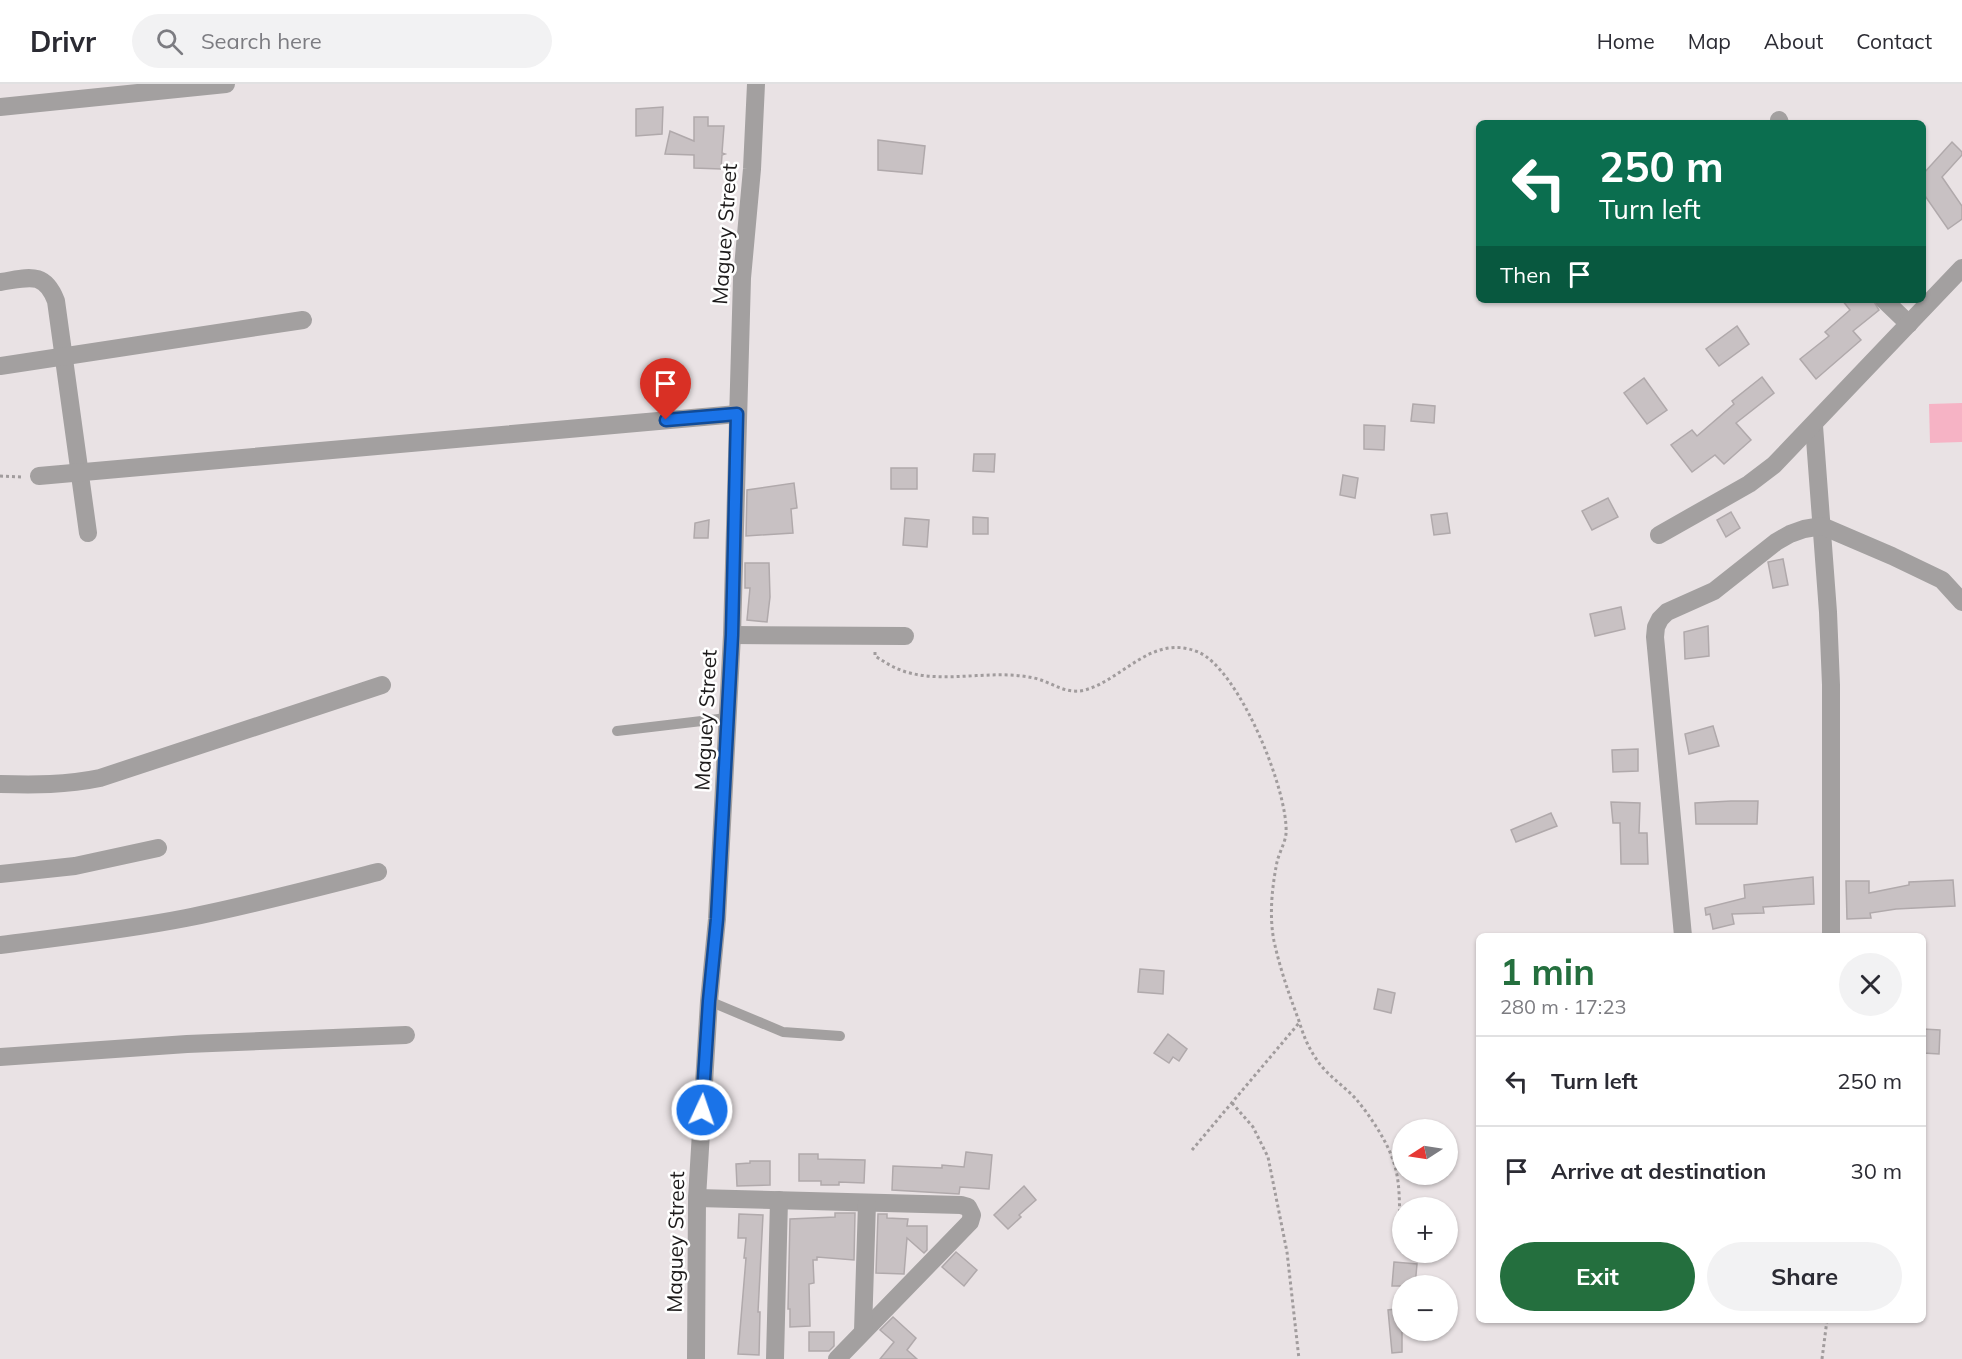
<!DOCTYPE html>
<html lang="en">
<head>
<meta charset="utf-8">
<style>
	body { margin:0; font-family:Mulish,sans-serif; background:#f2f2f3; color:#2b2b33; height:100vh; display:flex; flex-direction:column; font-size:22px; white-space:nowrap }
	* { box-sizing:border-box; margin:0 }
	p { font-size:20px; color:#7c7c81 }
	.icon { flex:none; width:33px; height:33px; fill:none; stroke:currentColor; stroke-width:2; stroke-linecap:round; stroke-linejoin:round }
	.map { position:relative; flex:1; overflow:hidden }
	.sheet { position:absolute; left:1476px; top:849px; width:450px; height:390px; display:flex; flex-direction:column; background:#fff; border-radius:9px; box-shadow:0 2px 4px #0004 }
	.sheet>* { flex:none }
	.guide { position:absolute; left:1476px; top:36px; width:450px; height:183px; border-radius:9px; box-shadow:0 2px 4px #0004; background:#0b6e4f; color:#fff; overflow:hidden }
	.needle { width:39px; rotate:258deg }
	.controls { position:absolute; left:1392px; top:1035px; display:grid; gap:12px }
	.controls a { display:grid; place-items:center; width:66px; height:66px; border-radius:50%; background:#fff; box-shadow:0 2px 4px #0004; font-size:30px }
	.pin { position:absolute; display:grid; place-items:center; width:51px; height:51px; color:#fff; margin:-62px -26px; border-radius:50% 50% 50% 0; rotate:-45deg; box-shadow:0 0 6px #0007 }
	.pin .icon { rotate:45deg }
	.me { position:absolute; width:66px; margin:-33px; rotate:3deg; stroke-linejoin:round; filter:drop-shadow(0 0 4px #0008) }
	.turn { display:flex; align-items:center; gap:21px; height:126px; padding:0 24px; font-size:27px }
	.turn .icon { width:78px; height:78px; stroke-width:2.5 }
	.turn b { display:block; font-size:42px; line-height:51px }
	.then { display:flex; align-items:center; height:57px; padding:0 24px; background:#0003; gap:12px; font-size:22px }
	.round { display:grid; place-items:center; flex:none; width:63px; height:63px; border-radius:32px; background:#f2f2f3 }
	.headline { display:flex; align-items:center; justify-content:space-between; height:102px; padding:0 24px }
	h1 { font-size:36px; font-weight:700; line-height:45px; color:#246f3e }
	.cta { display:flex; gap:12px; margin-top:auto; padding:12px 24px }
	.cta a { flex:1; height:69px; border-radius:36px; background:#246f3e; color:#fff; font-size:24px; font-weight:700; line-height:69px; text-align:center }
	.cta a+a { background:#f2f2f3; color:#2b2b33 }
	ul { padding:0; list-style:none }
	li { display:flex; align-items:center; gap:18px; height:90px; padding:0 24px; border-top:2px solid #e1e1e2 }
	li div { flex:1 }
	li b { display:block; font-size:22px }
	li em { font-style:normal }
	header { display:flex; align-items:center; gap:36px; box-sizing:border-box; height:84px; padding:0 30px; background:#fff; border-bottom:2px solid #e1e1e2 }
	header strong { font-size:28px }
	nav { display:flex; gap:33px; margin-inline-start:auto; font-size:21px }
	.search { width:420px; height:54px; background:#f2f2f3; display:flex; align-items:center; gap:15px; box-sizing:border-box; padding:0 21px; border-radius:33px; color:#7c7c81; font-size:22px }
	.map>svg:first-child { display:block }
</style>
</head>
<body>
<header>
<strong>Drivr</strong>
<div class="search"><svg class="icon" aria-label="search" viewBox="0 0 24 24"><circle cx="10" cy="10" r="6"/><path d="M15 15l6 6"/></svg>Search here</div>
<nav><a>Home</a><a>Map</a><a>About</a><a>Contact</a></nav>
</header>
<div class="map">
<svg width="1962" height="1275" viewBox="0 0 1962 1275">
	<rect width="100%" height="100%" fill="#e9e2e4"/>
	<path fill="#f6b3c5" d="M 1962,319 L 1962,358 L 1930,359 L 1929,320 Z"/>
	<g fill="#c8c1c3" stroke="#b0a9ab" stroke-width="1.5">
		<path d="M 663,23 L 662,50 L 636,52 L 636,25 Z"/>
		<path d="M 694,33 L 708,33 L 708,42 L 724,42 L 722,69 L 725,70 L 722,71 L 721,85 L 694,84 L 694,71 L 665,70 L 670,47 L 694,57 Z"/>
		<path d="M 878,56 L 925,62 L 922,90 L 878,86 Z"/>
		<path d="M 1952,58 L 1962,68 L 1962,71 L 1942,93 L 1962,122 L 1962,135 L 1948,145 L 1923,109 L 1923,90 Z"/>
		<path d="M 1842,216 L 1873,216 L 1879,226 L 1853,247 L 1861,256 L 1816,295 L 1800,275 L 1829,252 L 1825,248 L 1850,226 Z"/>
		<path d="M 1737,242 L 1749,260 L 1719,282 L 1706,265 Z"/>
		<path d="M 1762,293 L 1774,309 L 1736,339 L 1751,356 L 1724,380 L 1715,371 L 1692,388 L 1671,361 L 1692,346 L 1697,352 L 1734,320 L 1732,317 Z"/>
		<path d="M 1644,294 L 1667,326 L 1647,340 L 1624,309 Z"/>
		<path d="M 1413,320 L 1435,322 L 1434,339 L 1411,337 Z"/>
		<path d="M 1364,341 L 1385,342 L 1384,366 L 1364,365 Z"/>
		<path d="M 974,370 L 995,370 L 994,388 L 973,387 Z"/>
		<rect x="891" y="384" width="26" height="21"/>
		<path d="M 1343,391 L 1358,394 L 1355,414 L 1340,411 Z"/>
		<path d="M 794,399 L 797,424 L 791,425 L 793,449 L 746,452 L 747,406 Z"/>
		<path d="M 1608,414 L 1618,433 L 1592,446 L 1582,427 Z"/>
		<path d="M 1731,428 L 1740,444 L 1726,453 L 1717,436 Z"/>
		<path d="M 1447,429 L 1450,449 L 1434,451 L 1431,431 Z"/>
		<path d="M 973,433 L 988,434 L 988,450 L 973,450 Z"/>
		<path d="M 905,434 L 929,436 L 927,463 L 903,461 Z"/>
		<path d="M 709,436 L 708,454 L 694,454 L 695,439 Z"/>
		<path d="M 1783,475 L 1788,501 L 1773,504 L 1768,478 Z"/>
		<path d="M 745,479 L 769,479 L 770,513 L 767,538 L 747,536 L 750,504 L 745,504 Z"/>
		<path d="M 1621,523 L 1625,545 L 1595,552 L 1590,530 Z"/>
		<path d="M 1708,542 L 1709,572 L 1685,575 L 1684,548 Z"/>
		<path d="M 1713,642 L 1719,662 L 1689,670 L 1685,650 Z"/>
		<path d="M 1638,665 L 1638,687 L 1613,688 L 1612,666 Z"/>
		<path d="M 1731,717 L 1758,717 L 1757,740 L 1696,740 L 1695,719 Z"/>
		<path d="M 1611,718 L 1640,719 L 1639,749 L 1647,749 L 1648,780 L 1621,780 L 1620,739 L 1613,739 Z"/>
		<path d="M 1551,729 L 1557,742 L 1516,758 L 1511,746 Z"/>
		<path d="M 1813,793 L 1814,820 L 1763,823 L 1764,829 L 1732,830 L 1734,840 L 1713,845 L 1710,830 L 1706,831 L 1705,824 L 1745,814 L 1744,801 Z"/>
		<path d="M 1953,796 L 1955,822 L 1896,825 L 1870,829 L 1871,834 L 1847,835 L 1846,797 L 1869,797 L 1869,809 L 1909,801 L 1909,798 Z"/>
		<path d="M 1140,885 L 1164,887 L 1163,910 L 1138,908 Z"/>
		<path d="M 1378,905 L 1395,909 L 1391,929 L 1374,925 Z"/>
		<path d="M 1923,945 L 1940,946 L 1939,970 L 1923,969 Z"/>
		<path d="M 1168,950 L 1187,965 L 1179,977 L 1173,973 L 1169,979 L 1154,969 Z"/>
		<path d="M 966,1068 L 992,1071 L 989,1105 L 960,1103 L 959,1110 L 892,1106 L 893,1082 L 942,1084 L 942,1081 L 964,1083 Z"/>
		<path d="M 799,1070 L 818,1070 L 818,1075 L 865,1076 L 864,1099 L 839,1098 L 839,1101 L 821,1101 L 821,1097 L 799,1097 Z"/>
		<path d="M 750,1077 L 770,1077 L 770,1101 L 737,1102 L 736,1080 L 750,1079 Z"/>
		<path d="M 1024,1102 L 1036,1116 L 1019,1131 L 1021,1133 L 1008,1145 L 994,1131 Z"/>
		<path d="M 835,1129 L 855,1129 L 854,1176 L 817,1173 L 817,1176 L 813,1176 L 814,1199 L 809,1200 L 810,1242 L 790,1243 L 790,1225 L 788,1225 L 790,1135 L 835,1133 Z"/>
		<path d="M 739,1130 L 763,1131 L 758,1228 L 760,1228 L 759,1271 L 738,1270 L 746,1174 L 744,1174 L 746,1154 L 738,1154 Z"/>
		<path d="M 878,1130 L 887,1130 L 887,1134 L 908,1135 L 907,1142 L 927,1142 L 927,1166 L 924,1169 L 907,1154 L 904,1190 L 876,1189 Z"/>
		<path d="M 956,1168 L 977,1186 L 964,1202 L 942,1183 Z"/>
		<path d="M 1394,1178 L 1417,1180 L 1415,1202 L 1392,1202 Z"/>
		<path d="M 1402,1224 L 1402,1268 L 1392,1269 L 1388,1226 Z"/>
		<path d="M 893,1233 L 916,1254 L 907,1266 L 917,1275 L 880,1275 L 894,1258 L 880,1246 Z"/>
		<path d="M 809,1248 L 834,1248 L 834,1262 L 829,1267 L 809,1267 Z"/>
	</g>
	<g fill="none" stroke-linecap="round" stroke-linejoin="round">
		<g stroke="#a19c9d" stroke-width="3" stroke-dasharray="3 3" stroke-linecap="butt">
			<path d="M 0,392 L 22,393"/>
			<path d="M 875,568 L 875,572 C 886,579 897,586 910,589 C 949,599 994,585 1034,594 C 1052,598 1065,611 1085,606 C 1124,595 1152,549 1198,568 C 1239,585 1289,708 1286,750 C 1285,759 1279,769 1277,778 C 1272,803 1269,832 1274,857 C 1280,885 1289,910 1299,937 C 1303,950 1307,961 1315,973 C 1325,990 1343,1001 1356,1015 C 1371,1033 1387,1057 1394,1079 C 1401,1101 1399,1125 1400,1148"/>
			<path d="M 1232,1019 L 1253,1043 L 1268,1073 L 1287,1168 L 1299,1275"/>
			<path d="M 1192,1066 L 1299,939"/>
			<path d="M 1822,1275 L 1827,1236"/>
		</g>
		<g stroke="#a3a0a0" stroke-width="10">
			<path d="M 617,647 L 727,634"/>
			<path d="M 709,917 L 783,948 L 840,952"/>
		</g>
		<g stroke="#a3a0a0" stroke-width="18">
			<path d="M 0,23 L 226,0"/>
			<path d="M 1779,36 L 1780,39"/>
			<path d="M 0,198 C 28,194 44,186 56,217 L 88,449"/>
			<path d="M 1884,216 L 1909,240"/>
			<path d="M 0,282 L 303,236"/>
			<path d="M 1814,342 L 1828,528 L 1831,601 L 1831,852"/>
			<path d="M 39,392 L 737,330"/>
			<path d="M 1659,451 L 1749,400 L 1774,381 L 1962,184"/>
			<path d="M 732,551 L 905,552"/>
			<path d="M 0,700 C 35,701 66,701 100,694 L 382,601"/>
			<path d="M 0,790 L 75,782 L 158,764"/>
			<path d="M 1683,852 L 1655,553 L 1656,543 L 1660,535 L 1667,528 L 1714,507 L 1776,458 L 1790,450 L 1804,445 L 1822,442 L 1892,472 L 1942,496 L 1962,518"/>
			<path d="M 0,861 C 62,853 125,846 186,834 C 251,821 315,804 378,788"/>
			<path d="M 0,973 L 187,960 L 406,951"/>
			<path d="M 697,1114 L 961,1121 L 968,1123 L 972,1131 L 970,1138 L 837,1275"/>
			<path d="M 863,1247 L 867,1119"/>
			<path d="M 696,1275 L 697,1114 L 709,917 L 717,835 L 732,551 L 742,194 L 752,85 L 756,0"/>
			<path d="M 775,1275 L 779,1116"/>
		</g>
	</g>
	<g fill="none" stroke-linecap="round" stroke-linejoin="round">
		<defs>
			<path id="route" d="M 666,336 L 737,330 L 732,551 L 717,835 L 709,917 L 702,1026"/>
		</defs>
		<use href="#route" stroke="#114b97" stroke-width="15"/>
		<use href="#route" stroke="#1a73e8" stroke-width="10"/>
	</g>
	<g text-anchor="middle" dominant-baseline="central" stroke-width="5" stroke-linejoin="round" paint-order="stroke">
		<g font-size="21" fill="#1d1b1b" stroke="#fff">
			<text transform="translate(724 150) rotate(-86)">Maguey Street</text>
			<text transform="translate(705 636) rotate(-87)">Maguey Street</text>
			<text transform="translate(675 1158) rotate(-89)">Maguey Street</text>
		</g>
	</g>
</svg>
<div class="controls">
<a><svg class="needle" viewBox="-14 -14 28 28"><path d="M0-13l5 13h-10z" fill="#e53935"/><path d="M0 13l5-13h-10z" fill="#7c7c81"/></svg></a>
<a>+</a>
<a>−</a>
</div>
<div class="pin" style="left:666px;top:336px;background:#d93025"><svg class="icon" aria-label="arrive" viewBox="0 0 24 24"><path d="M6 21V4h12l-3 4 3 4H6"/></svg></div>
<svg class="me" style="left:702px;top:1026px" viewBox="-20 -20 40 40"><circle r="17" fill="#1a73e8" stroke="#fff" stroke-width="3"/><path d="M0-11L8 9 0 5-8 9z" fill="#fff"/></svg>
<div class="guide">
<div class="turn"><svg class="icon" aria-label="left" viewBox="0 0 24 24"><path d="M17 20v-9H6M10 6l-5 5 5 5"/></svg><div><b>250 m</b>Turn left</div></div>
<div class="then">Then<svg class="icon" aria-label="arrive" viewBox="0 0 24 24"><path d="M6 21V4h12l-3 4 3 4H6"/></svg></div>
</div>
<section class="sheet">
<div class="headline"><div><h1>1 min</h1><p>280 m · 17:23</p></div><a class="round"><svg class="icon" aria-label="close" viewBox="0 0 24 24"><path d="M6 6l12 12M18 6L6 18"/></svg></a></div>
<ul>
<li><svg class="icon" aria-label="left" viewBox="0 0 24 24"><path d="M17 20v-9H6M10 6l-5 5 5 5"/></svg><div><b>Turn left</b></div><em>250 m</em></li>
<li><svg class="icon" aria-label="arrive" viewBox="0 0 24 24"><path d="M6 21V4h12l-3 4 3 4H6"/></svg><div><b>Arrive at destination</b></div><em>30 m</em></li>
</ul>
<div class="cta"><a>Exit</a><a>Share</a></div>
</section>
</div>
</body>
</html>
